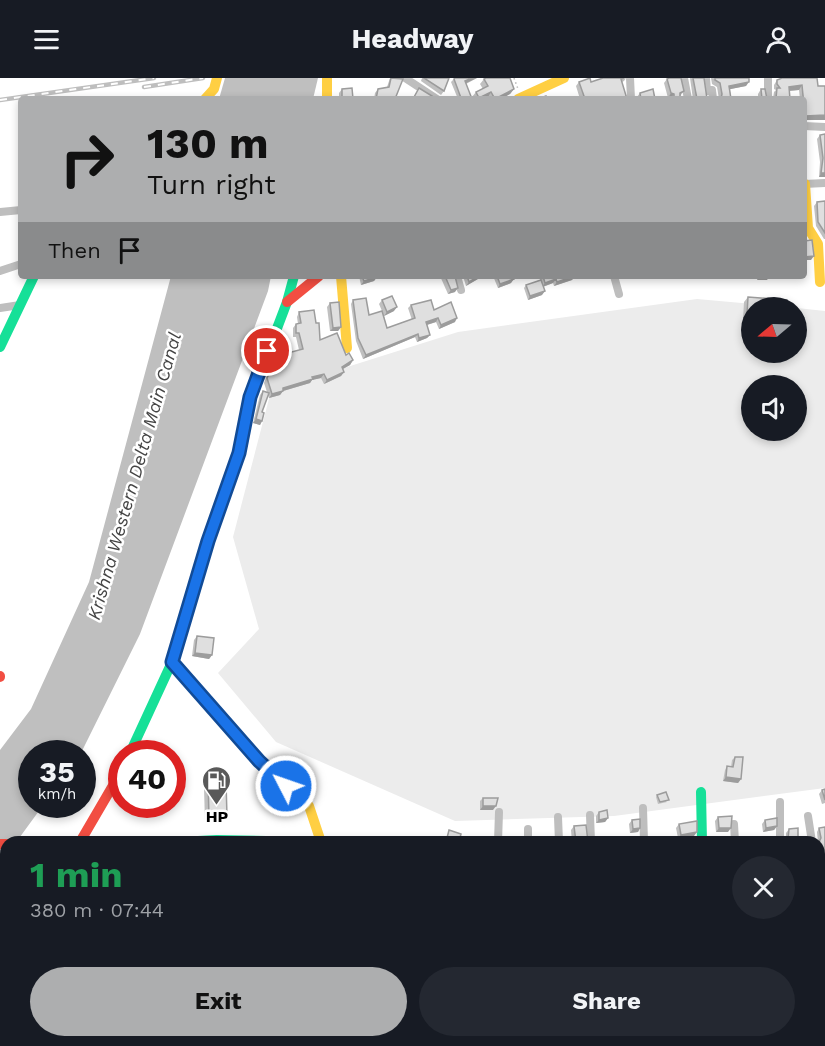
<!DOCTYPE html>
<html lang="en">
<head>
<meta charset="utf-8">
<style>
	body { margin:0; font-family:"Work Sans",sans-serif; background:#242831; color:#f1f3f6; height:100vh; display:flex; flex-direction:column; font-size:22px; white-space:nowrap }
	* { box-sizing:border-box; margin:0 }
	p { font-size:20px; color:#9ea1a6 }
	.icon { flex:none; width:33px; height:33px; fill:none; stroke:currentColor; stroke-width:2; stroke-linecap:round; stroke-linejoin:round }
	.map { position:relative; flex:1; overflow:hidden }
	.drawer { position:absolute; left:0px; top:758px; width:825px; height:212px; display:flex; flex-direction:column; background:#171b24; border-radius:18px 18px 0 0; box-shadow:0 3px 9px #0003 }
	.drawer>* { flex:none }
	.hud { position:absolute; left:18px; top:18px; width:789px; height:183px; border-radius:6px; box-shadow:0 3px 9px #0003; background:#adaeaf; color:#111; overflow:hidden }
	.needle { width:39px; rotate:251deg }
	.fabs { position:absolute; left:741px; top:219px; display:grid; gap:12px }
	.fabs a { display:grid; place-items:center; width:66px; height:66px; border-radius:50%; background:#171b24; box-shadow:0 3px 9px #0003; font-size:30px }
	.speed { position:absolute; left:18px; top:662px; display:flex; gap:12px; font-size:30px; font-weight:700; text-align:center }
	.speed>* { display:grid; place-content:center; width:78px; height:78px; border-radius:50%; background:#171b24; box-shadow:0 3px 9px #0003; line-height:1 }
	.speed small { font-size:15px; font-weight:400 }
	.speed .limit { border:9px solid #d22; background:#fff; color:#111 }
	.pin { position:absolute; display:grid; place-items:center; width:51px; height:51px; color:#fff; margin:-26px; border:3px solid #fff; border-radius:50%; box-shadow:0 2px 6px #0007 }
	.me { position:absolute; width:66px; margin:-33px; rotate:311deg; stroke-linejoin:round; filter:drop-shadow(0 0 4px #0008) }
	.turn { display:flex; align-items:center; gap:21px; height:126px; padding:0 30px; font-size:27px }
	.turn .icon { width:78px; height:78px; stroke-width:2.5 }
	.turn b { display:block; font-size:42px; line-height:51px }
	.then { display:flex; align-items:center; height:57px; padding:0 30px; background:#0003; gap:12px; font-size:22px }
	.round { display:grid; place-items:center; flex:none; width:63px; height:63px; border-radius:32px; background:#242831 }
	.head { display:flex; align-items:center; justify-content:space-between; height:102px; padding:0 30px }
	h1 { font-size:36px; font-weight:700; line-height:45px; color:#1e9e55 }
	.primary-button { display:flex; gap:12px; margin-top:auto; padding:12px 30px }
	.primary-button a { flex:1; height:69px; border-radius:36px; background:#adaeaf; color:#111; font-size:24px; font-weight:700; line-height:69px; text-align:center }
	.primary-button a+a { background:#242831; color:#f1f3f6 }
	header { display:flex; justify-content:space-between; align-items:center; height:78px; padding:0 30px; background:#171b24; font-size:27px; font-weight:700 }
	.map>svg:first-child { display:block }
</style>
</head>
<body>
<header><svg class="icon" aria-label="menu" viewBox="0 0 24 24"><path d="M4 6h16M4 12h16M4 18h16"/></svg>Headway<svg class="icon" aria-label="person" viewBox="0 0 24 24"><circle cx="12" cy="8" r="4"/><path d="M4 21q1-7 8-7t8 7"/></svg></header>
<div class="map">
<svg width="825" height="968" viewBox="0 0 825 968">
	<rect width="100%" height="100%" fill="#fff"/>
	<path fill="#ececec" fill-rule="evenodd" d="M 697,221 L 788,229 L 752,230 L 752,274 L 796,274 L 797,230 L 825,233 L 825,710 L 614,738 L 455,743 L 276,664 L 218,595 L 259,551 L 233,459 L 271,313 L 458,254 ZM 752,308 L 796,308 L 796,352 L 752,352 Z"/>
	<g fill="#bfbfbf">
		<path d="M 225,0 L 318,0 L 313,21 L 219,21 Z"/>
		<path d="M 171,198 L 271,198 L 268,213 L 140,556 L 81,675 L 32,675 L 32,726 L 44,726 L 17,763 L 6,764 L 6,778 L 0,787 L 0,672 L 31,631 L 89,504 Z"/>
	</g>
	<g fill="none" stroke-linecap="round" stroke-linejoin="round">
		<path stroke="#b9b9b9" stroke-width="1.5" stroke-dasharray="1.5 3" stroke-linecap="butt" d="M 514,0 L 518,11"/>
		<g stroke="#bebebe" stroke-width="8">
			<path d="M 405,0 L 437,21"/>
			<path d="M 630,0 L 631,21"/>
			<path d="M 684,0 L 688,21"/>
			<path d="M 706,0 L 707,13 L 712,12 L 713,21"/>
			<path d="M 768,0 L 768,21"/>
			<path d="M 804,48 L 825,49"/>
			<path d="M 804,106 L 825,105"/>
			<path d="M 0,134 L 21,132"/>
			<path d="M 0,193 L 21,186"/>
			<path d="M 457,198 L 461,212"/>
			<path d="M 614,198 L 619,216"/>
			<path d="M 0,230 L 20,227"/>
			<path d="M 780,724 L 780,764"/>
			<path d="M 643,730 L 644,764"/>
			<path d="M 590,737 L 591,764"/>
			<path d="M 808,738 L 812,764"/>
			<path d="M 558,739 L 559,764"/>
			<path d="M 734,746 L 735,764"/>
			<path d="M 528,751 L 528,764"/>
			<path d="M 498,764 L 499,734"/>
			<path d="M 819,800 L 825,832"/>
			<path d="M 0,840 L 6,834"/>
			<path d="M 0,910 L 6,906"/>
			<path d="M 0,922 L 2,926 L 0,932"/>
			<path d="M 0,949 L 6,948"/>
			<path d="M 335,963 L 336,968"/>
			<path d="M 705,963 L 707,968"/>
			<path d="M 763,963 L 765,968"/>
			<path d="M 257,968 L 295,963"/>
		</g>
		<g stroke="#16e098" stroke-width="10">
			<path d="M 0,269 L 34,198"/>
			<path d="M 130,675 L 172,584 L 208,463 L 239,375 L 251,319 L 287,224 L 294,198"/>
			<path d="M 701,714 L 702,764"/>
			<path d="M 179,764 L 217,762 L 314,764"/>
			<path d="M 819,835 L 825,833"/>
			<path d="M 108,963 L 108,968"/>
		</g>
		<g stroke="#ffcf43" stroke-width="10">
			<path d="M 327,0 L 327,21"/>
			<path d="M 205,21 L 214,11 L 217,0"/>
			<path d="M 518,21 L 564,0"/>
			<path d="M 805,106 L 808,150 L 818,166 L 820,204"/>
			<path d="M 341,198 L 347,270"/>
			<path d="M 172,584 L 259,683 L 309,728 L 321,764"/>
			<path d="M 795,963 L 797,968"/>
		</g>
		<g stroke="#f24e42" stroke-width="10">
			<path d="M 287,224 L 319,198"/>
			<path d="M 0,598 L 0,599"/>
			<path d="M 80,764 L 122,692"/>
			<path d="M 0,766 L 6,766"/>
		</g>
		<defs>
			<g id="rail">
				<path d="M 144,9 L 203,0"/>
				<path d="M 0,22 L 154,0"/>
			</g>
		</defs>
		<use href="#rail" stroke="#bebebe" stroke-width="4.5"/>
		<use href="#rail" stroke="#fff" stroke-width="2" stroke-dasharray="7" stroke-linecap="butt"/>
	</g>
	<g fill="#c0c0c0">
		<path d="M 390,0 L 398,0 L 395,21 L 374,21 L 375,15 L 378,11 L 387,9 Z"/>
		<path d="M 422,0 L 449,0 L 444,13 L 441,17 L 421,3 Z"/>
		<path d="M 455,0 L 477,0 L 466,6 L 472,21 L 458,21 L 451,4 Z"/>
		<path d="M 603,0 L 626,0 L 624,3 L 622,4 L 627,21 L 580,21 L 576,8 L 579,4 L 591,4 Z"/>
		<path d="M 690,0 L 704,0 L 707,21 L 693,21 Z"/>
		<path d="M 711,0 L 749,0 L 746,8 L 730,11 L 731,21 L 719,21 L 717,9 L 712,6 Z"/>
		<path d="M 484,1 L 514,11 L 510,16 L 501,21 L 488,21 L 488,19 L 484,21 L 473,21 L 472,19 L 476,14 L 483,11 L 480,6 Z"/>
		<path d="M 667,1 L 684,13 L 680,18 L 680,21 L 671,21 L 671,20 L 668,20 L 664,5 Z"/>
		<path d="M 777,2 L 818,8 L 825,8 L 825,42 L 804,42 L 804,21 L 800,21 L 799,12 L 789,13 L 790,21 L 773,21 L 774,14 L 776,12 L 774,11 L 774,7 Z"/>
		<path d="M 342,11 L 353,21 L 336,21 L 337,20 L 339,20 L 339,15 Z"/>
		<path d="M 761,11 L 767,21 L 758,21 L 758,16 Z"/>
		<path d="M 640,15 L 655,21 L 637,21 L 637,19 Z"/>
		<path d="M 820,57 L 825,99 L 819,99 L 820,84 L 817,61 Z"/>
		<path d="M 825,123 L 825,161 L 824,161 L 816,148 L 814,128 L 817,124 Z"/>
		<path d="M 359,198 L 377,198 L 377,199 L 374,203 L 361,207 Z"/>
		<path d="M 440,198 L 455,198 L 455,214 L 448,216 Z"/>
		<path d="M 463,198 L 483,198 L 466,208 Z"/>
		<path d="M 493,198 L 513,198 L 511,205 L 498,210 Z"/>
		<path d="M 541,198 L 575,198 L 572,202 L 554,208 L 553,205 L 543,209 L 542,217 L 528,222 L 524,210 L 526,207 L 540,202 L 540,201 Z"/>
		<path d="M 748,219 L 752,242 L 743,242 L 744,224 Z"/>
		<path d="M 353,222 L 369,237 L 382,233 L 379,226 L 382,222 L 394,233 L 384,238 L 387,250 L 412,242 L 408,230 L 411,227 L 434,232 L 455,244 L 439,251 L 436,244 L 427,247 L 430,257 L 427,260 L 417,264 L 415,259 L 363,281 L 356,263 L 351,226 Z"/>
		<path d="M 330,225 L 341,249 L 338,253 L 330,253 L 327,229 Z"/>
		<path d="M 299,234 L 320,262 L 346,277 L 353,282 L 350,287 L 343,291 L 344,294 L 341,298 L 324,306 L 321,300 L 312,302 L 310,305 L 283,313 L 280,317 L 269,320 L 268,317 L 262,334 L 262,343 L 260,347 L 253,345 L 260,317 L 263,313 L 267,314 L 264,305 L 267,298 L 270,294 L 277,292 L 276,287 L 279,283 L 282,282 L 282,280 L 284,276 L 299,272 L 296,259 L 293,259 L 293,250 L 296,246 L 298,246 L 297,239 Z"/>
		<path d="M 197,558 L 212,577 L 209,581 L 192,578 L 194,562 Z"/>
		<path d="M 735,679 L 741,701 L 738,705 L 723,703 L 725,692 L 727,688 L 731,689 L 732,682 Z"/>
		<path d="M 208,704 L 227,738 L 223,744 L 205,744 L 204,710 Z"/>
		<path d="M 825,711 L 825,725 L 822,726 L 819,716 L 822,712 Z"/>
		<path d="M 657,717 L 667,724 L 658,726 L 656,719 Z"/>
		<path d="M 483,720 L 493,732 L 480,732 L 480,723 Z"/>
		<path d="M 599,734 L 608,740 L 605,744 L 596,745 L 596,738 Z"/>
		<path d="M 718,739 L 728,754 L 716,754 L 715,743 Z"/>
		<path d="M 632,742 L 640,750 L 638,754 L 630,755 L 629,746 Z"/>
		<path d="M 765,742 L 777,748 L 774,752 L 763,754 L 762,746 Z"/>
		<path d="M 679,746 L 694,758 L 678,760 L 676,750 Z"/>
		<path d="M 574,748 L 588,764 L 572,764 L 571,752 Z"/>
		<path d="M 825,749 L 825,779 L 819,781 L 819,764 L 818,764 L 817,754 L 819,750 Z"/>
		<path d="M 789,751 L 798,761 L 796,764 L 786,764 L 786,755 Z"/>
		<path d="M 6,880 L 6,900 L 1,902 L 0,900 L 0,883 Z"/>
		<path d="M 138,963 L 192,963 L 193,968 L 139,968 Z"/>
		<path d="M 207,963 L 229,963 L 225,968 L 207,968 Z"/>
		<path d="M 359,963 L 390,963 L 391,968 L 359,968 Z"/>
		<path d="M 409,963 L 434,963 L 432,968 L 410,968 Z"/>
		<path d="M 680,963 L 699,963 L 697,965 L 688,968 L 682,968 Z"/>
		<path d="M 724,963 L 762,963 L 764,968 L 726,968 Z"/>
	</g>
	<g fill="#9c9c9c">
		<path d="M 472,0 L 477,0 L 462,7 L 465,3 Z"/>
		<path d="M 749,4 L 746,8 L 726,12 L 729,8 Z"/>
		<path d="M 802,7 L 799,12 L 786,13 L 789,9 Z"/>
		<path d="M 514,11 L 510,16 L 501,21 L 495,21 Z"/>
		<path d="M 491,14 L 488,19 L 484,21 L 478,21 Z"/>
		<path d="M 671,15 L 674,16 L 671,20 L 668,20 Z"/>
		<path d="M 825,37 L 825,42 L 804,42 L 805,38 Z"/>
		<path d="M 821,95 L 825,95 L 825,99 L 819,99 Z"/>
		<path d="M 814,178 L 811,182 L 804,182 L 804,179 Z"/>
		<path d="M 479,198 L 483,198 L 466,208 L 469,204 Z"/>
		<path d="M 575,198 L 572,202 L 554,208 L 557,204 Z"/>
		<path d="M 759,198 L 770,198 L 767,202 L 757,202 Z"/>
		<path d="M 377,199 L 374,203 L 361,207 L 364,203 Z"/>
		<path d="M 514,201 L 511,205 L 498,210 L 500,206 Z"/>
		<path d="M 556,201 L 553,205 L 542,209 L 545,205 Z"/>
		<path d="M 458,210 L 455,214 L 448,216 L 451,212 Z"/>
		<path d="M 545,213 L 542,217 L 528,222 L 530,218 Z"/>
		<path d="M 397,229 L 394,233 L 384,238 L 387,234 Z"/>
		<path d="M 752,236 L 752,242 L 743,242 L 747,237 Z"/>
		<path d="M 438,240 L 436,244 L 423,248 L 426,244 Z"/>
		<path d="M 457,240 L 455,244 L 439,251 L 441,247 Z"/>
		<path d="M 341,249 L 338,253 L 330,253 L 333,250 Z"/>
		<path d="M 418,256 L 415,259 L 363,281 L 366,277 Z"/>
		<path d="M 430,257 L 427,260 L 417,264 L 419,260 Z"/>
		<path d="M 353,282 L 350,287 L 339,293 L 342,289 Z"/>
		<path d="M 344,294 L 341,298 L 324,306 L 327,302 Z"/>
		<path d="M 324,296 L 321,300 L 312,302 L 310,305 L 283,313 L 280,317 L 269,320 L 272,316 L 283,310 L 312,299 Z"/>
		<path d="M 256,341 L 262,343 L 260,347 L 253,345 Z"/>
		<path d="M 195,575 L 212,577 L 209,581 L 192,578 Z"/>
		<path d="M 726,699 L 741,701 L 738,705 L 723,703 Z"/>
		<path d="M 483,728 L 496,728 L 493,732 L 480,732 Z"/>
		<path d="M 209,738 L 227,738 L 223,744 L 205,744 Z"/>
		<path d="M 608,740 L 605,744 L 596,745 L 599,742 Z"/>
		<path d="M 777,748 L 774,752 L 763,754 L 766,750 Z"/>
		<path d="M 640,750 L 638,754 L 630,755 L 633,751 Z"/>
		<path d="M 719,750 L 731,750 L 728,754 L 716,754 Z"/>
		<path d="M 697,754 L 694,758 L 678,760 L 681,757 Z"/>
		<path d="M 788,761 L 798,761 L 796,764 L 787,764 Z"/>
		<path d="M 825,776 L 825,779 L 819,781 L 821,777 Z"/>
		<path d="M 6,939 L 6,942 L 0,943 L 0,940 Z"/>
		<path d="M 87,963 L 99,963 L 95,968 L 84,968 Z"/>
		<path d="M 229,963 L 225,968 L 209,968 L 211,965 Z"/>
		<path d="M 688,963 L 699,963 L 697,965 L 688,968 L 683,968 Z"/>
		<path d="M 435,964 L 432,968 L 415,968 L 415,967 Z"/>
	</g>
	<g fill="#dfdfdf" stroke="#9c9c9c" stroke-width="1.5">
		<path d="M 391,0 L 403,1 L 395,21 L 376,21 L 378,11 L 389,9 Z"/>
		<path d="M 424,0 L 449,0 L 444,13 Z"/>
		<path d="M 455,0 L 472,0 L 465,3 L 472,21 L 460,21 L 461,20 L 454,1 Z"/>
		<path d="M 486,0 L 510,0 L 514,11 L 495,21 L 491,14 L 479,20 L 476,14 L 488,8 L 484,1 Z"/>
		<path d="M 590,0 L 591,4 L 603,0 L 624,0 L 621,1 L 627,21 L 585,21 L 579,4 Z"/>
		<path d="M 669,0 L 681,0 L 684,13 L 680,15 L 680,21 L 674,21 L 674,16 L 671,15 L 667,1 Z"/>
		<path d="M 693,0 L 704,0 L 707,21 L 697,21 Z"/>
		<path d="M 715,0 L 749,0 L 749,4 L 729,8 L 731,21 L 721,21 L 722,16 L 720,5 L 715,2 Z"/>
		<path d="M 782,0 L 817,0 L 818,8 L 825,8 L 825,37 L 805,38 L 802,7 L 789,9 L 790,21 L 774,21 L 776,20 L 777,10 L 780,10 L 777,6 L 777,2 Z"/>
		<path d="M 352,10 L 353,21 L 337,21 L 337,20 L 342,20 L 342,11 Z"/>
		<path d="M 419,10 L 432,18 L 430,21 L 413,21 Z"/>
		<path d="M 653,11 L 655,21 L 641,21 L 640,15 Z"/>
		<path d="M 761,11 L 765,11 L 767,21 L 762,21 Z"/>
		<path d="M 546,18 L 547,21 L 538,21 Z"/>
		<path d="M 825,56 L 825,95 L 821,95 L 823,80 L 820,57 Z"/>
		<path d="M 804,75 L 806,95 L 804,96 Z"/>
		<path d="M 825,123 L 825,155 L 818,144 L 817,124 Z"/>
		<path d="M 812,162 L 814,178 L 804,179 L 804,163 Z"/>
		<path d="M 362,198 L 377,198 L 377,199 L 364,203 Z"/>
		<path d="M 445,198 L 455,198 L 458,210 L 451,212 Z"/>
		<path d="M 467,198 L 479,198 L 469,204 Z"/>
		<path d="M 497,198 L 513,198 L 514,201 L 500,206 Z"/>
		<path d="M 543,198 L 574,198 L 557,204 L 556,201 L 545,205 Z"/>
		<path d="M 541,202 L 545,213 L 530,218 L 526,207 Z"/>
		<path d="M 392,218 L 397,229 L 387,234 L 382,222 Z"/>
		<path d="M 748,219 L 787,222 L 786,230 L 752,230 L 752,236 L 747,237 Z"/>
		<path d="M 366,220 L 369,237 L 382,233 L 387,250 L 415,240 L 411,227 L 431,222 L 434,232 L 451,224 L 457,240 L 441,247 L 438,240 L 426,244 L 430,257 L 419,260 L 418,256 L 366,277 L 358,260 L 353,222 Z"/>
		<path d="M 339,224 L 341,249 L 333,250 L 330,225 Z"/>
		<path d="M 314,232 L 316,245 L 319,245 L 320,262 L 337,255 L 346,277 L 349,275 L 353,282 L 342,289 L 344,294 L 327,302 L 324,296 L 312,299 L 313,301 L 283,310 L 283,313 L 272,316 L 267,300 L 270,294 L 281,291 L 279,283 L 286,281 L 284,276 L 303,271 L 299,255 L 296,255 L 296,246 L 301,245 L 299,234 Z"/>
		<path d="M 263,313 L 269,315 L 262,334 L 264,335 L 262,343 L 256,341 Z"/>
		<path d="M 197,558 L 214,560 L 212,577 L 195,575 Z"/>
		<path d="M 735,679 L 743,679 L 741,701 L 726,699 L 727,688 L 733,689 Z"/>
		<path d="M 208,704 L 226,704 L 227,738 L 209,738 Z"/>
		<path d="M 825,711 L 825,722 L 822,712 Z"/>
		<path d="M 666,714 L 669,722 L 660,724 L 657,717 Z"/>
		<path d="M 483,720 L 498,720 L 496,728 L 483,728 Z"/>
		<path d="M 607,732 L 608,740 L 599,742 L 599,734 Z"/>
		<path d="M 732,738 L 731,750 L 719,750 L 718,739 Z"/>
		<path d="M 777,740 L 777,748 L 766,750 L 765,742 Z"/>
		<path d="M 640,741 L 640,750 L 633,751 L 632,742 Z"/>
		<path d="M 697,743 L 697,754 L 681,757 L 679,746 Z"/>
		<path d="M 586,747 L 588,764 L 576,764 L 574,748 Z"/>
		<path d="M 825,749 L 825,776 L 821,777 L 819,768 L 819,764 L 821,760 L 819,750 Z"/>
		<path d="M 798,750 L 798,761 L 788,761 L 789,751 Z"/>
		<path d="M 449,752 L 461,756 L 459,764 L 446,764 Z"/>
		<path d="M 6,880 L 6,897 L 5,897 L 0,889 L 0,883 Z"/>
		<path d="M 6,932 L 6,939 L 0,940 L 0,934 Z"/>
		<path d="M 6,963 L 7,968 L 0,968 L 0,964 Z"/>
		<path d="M 143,963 L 192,963 L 193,968 L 144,968 Z"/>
		<path d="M 211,963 L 229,963 L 211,965 Z"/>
		<path d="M 364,963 L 390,963 L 391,968 L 364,968 Z"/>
		<path d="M 414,963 L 434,963 L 435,964 L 415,967 Z"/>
		<path d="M 728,963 L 762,963 L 764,968 L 730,968 Z"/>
		<path d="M 779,963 L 792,963 L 792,965 L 785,968 L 771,968 L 774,965 Z"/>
	</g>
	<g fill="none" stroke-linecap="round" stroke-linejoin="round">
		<defs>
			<path id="route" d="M 267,273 L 250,319 L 239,375 L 208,463 L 172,584 L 259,683 L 286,708"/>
		</defs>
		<use href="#route" stroke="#114b97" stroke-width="15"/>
		<use href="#route" stroke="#1a73e8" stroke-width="10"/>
	</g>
	<defs>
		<symbol id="fuel-pin" viewBox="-11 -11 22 30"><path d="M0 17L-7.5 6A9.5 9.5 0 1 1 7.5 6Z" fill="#595959" stroke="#fff"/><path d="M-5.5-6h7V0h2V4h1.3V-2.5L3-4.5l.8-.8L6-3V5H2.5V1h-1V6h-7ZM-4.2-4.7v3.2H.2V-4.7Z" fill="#fff"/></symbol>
	</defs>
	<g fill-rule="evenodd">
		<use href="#fuel-pin" x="200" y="686" width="33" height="45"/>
	</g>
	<g text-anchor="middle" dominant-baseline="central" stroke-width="5" stroke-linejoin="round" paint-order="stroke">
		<g font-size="16" font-weight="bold" fill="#000" stroke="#fff">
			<text x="217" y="738">HP</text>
		</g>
		<g font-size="18" font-style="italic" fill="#444" stroke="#fff">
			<text transform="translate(134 398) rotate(-74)">Krishna Western Delta Main Canal</text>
		</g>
	</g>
</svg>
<div class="fabs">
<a><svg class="needle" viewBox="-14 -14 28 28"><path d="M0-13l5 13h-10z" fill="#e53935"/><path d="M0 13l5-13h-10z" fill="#9ea1a6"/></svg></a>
<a><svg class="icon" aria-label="sound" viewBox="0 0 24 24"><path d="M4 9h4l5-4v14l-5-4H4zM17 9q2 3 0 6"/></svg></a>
</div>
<div class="speed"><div>35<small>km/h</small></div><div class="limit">40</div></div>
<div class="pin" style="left:267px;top:273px;background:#d93025"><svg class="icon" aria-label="arrive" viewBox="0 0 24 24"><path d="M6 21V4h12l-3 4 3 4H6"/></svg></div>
<svg class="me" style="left:286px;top:708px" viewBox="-20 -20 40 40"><circle r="17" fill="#1a73e8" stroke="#fff" stroke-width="3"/><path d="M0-11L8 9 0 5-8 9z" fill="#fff"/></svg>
<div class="hud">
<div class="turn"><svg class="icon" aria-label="right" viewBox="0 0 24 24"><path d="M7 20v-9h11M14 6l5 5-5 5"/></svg><div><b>130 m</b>Turn right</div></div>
<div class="then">Then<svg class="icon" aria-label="arrive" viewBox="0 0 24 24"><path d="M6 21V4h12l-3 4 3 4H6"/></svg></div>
</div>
<section class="drawer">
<div class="head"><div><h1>1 min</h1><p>380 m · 07:44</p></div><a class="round"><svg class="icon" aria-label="close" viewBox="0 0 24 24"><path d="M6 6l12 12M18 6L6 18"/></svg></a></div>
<div class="primary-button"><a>Exit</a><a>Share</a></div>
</section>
</div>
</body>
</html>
